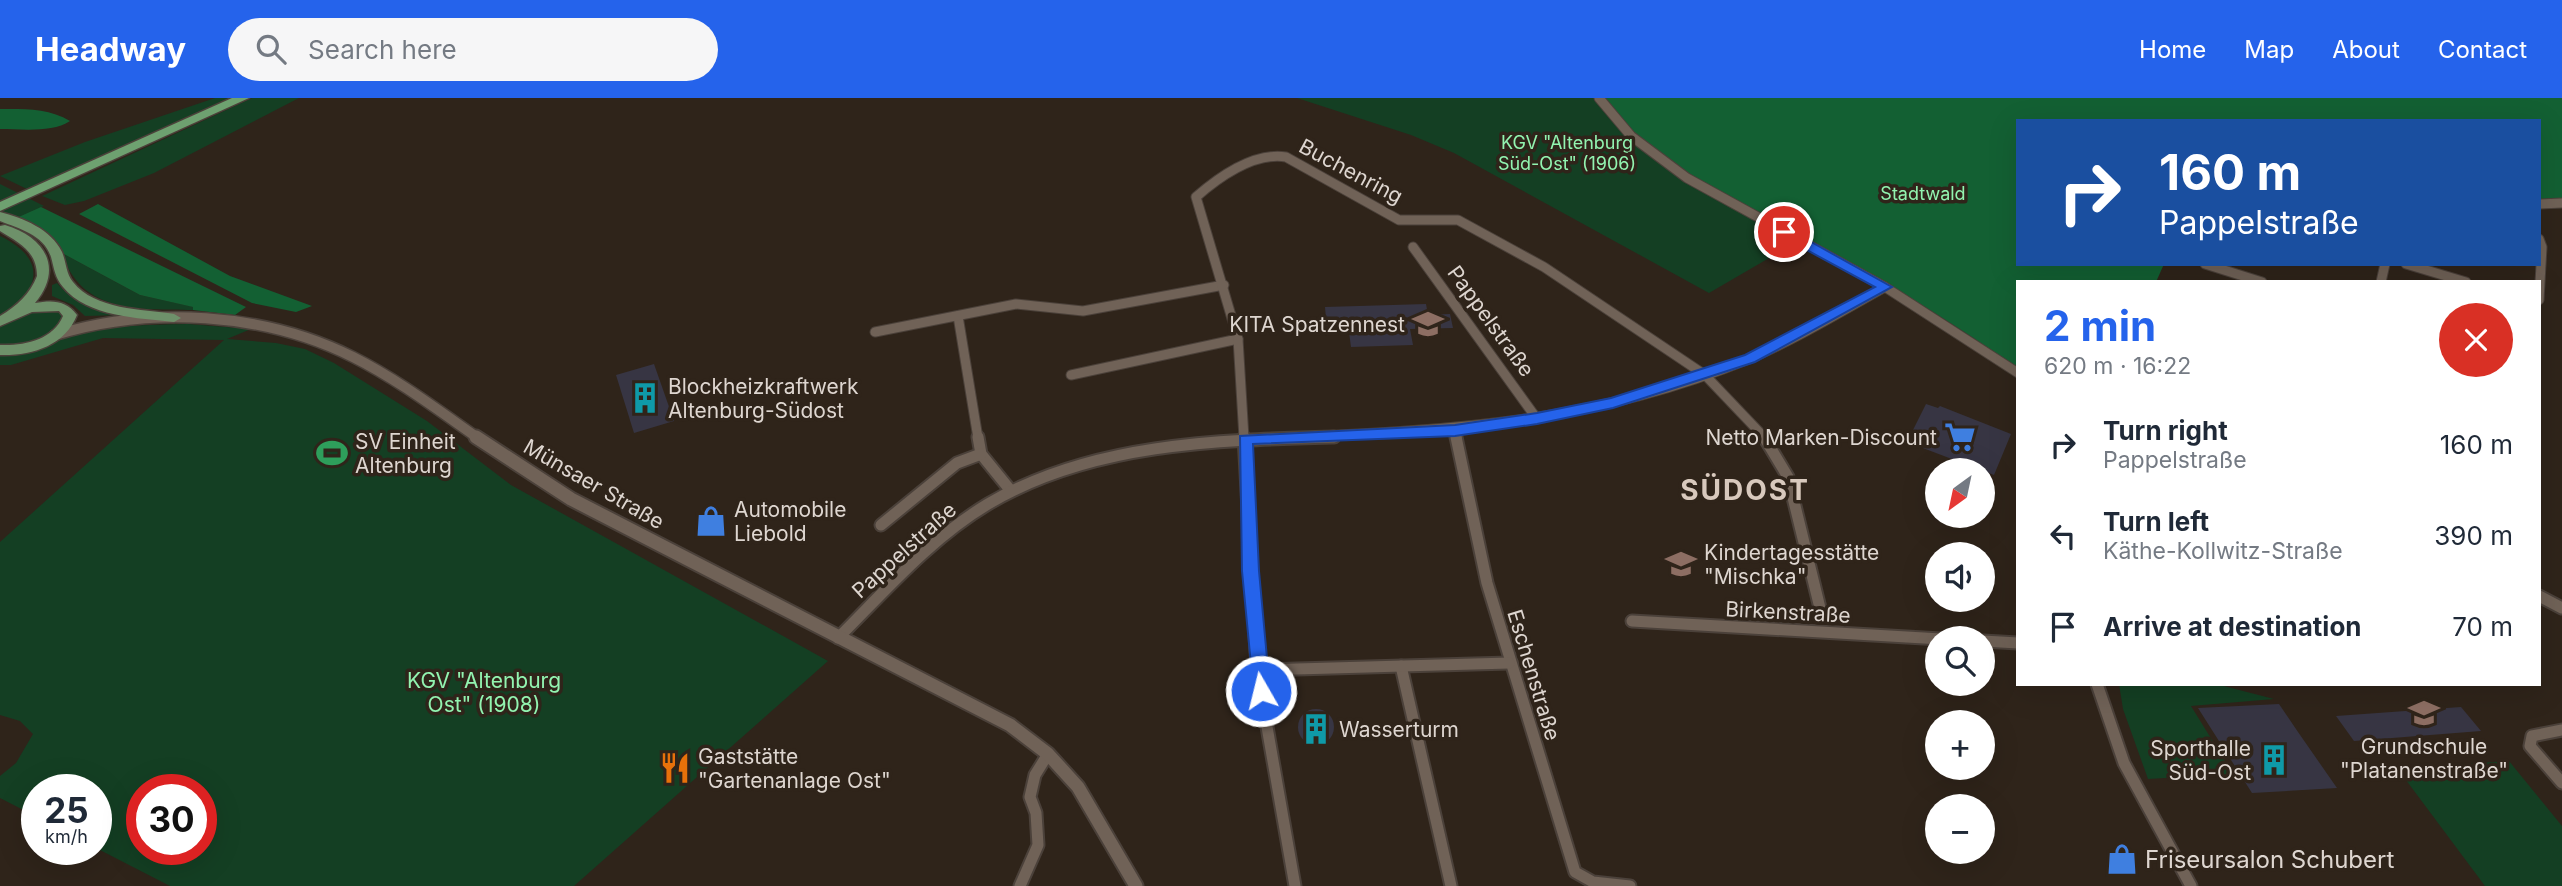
<!DOCTYPE html>
<html lang="en">
<head>
<meta charset="utf-8">
<style>
	body { margin:0; font-family:Inter,sans-serif; background:#f6f6f7; color:#1f2937; height:100vh; display:flex; flex-direction:column; font-size:26px; white-space:nowrap }
	* { box-sizing:border-box; margin:0 }
	p { font-size:23px; color:#747a83 }
	.icon { flex:none; width:38px; height:38px; fill:none; stroke:currentColor; stroke-width:2; stroke-linecap:round; stroke-linejoin:round }
	.map { position:relative; flex:1; overflow:hidden }
	.panel { position:absolute; left:2016px; top:182px; width:525px; height:406px; display:flex; flex-direction:column; background:#fff; border-radius:0px; box-shadow:0 7px 28px #0002 }
	.panel>* { flex:none }
	.hud { position:absolute; left:2016px; top:21px; width:525px; height:147px; border-radius:0px; box-shadow:0 7px 28px #0002; background:#1a4fa0; color:#fff; overflow:hidden }
	.needle { width:46px; rotate:213deg }
	.controls { position:absolute; left:1925px; top:360px; display:grid; gap:14px }
	.controls a { display:grid; place-items:center; width:70px; height:70px; border-radius:50%; background:#fff; box-shadow:0 7px 28px #0002; font-size:35px }
	.speed { position:absolute; left:21px; top:676px; display:flex; gap:14px; font-size:35px; font-weight:700; text-align:center }
	.speed>* { display:grid; place-content:center; width:91px; height:91px; border-radius:50%; background:#fff; box-shadow:0 7px 28px #0002; line-height:1 }
	.speed small { font-size:18px; font-weight:400 }
	.speed .limit { border:10px solid #d22; background:#fff; color:#111 }
	.pin { position:absolute; display:grid; place-items:center; width:60px; height:60px; color:#fff; margin:-30px; border:4px solid #fff; border-radius:50%; box-shadow:0 2px 7px #0007 }
	.me { position:absolute; width:77px; margin:-38px; rotate:352deg; stroke-linejoin:round; filter:drop-shadow(0 0 5px #0008) }
	.turn { display:flex; align-items:center; gap:24px; height:147px; padding:0 28px; font-size:32px }
	.turn .icon { width:91px; height:91px; stroke-width:2.5 }
	.turn b { display:block; font-size:49px; line-height:60px }
	.round { display:grid; place-items:center; flex:none; width:74px; height:74px; border-radius:37px; background:#f6f6f7 }
	.overview { display:flex; align-items:center; justify-content:space-between; height:119px; padding:0 28px }
	h1 { font-size:42px; font-weight:700; line-height:52px; color:#2563eb }
	ul { padding:0; list-style:none }
	li { display:flex; align-items:center; gap:21px; height:91px; padding:0 28px }
	li div { flex:1 }
	li b { display:block; font-size:26px }
	li em { font-style:normal }
	header { display:flex; align-items:center; gap:42px; box-sizing:border-box; height:98px; padding:0 35px; background:#2563eb; color:#fff }
	header strong { font-size:33px }
	nav { display:flex; gap:38px; margin-inline-start:auto; font-size:24px }
	.search { width:490px; height:63px; background:#f6f6f7; display:flex; align-items:center; gap:18px; box-sizing:border-box; padding:0 24px; border-radius:38px; color:#747a83; font-size:26px }
	.map>svg:first-child { display:block }
</style>
</head>
<body>
<header>
<strong>Headway</strong>
<div class="search"><svg class="icon" aria-label="search" viewBox="0 0 24 24"><circle cx="10" cy="10" r="6"/><path d="M15 15l6 6"/></svg>Search here</div>
<nav><a>Home</a><a>Map</a><a>About</a><a>Contact</a></nav>
</header>
<div class="map">
<svg width="2562" height="788" viewBox="0 0 2562 788">
	<rect width="100%" height="100%" fill="#2f241a"/>
	<g fill="#143f23" fill-rule="evenodd">
		<path d="M 215,0 L 234,0 L 29,92 L 0,78 L 85,44 Z"/>
		<path d="M 252,0 L 299,0 L 154,75 L 84,103 L 65,107 L 42,98 Z"/>
		<path d="M 1297,0 L 1595,0 L 1720,103 L 1795,145 L 1709,195 L 1454,55 L 1411,37 Z"/>
		<path d="M 0,86 L 44,108 L 14,121 L 0,114 Z"/>
		<path d="M 0,138 C 48,161 41,193 0,219 Z"/>
		<path d="M 62,155 L 140,197 L 194,209 L 193,212 C 140,211 81,216 62,155 Z"/>
		<path d="M 57,185 C 75,206 97,211 122,217 L 85,218 L 73,207 L 52,198 L 52,187 Z"/>
		<path d="M 56,212 L 63,217 L 62,225 C 45,240 24,252 0,246 L 0,229 C 17,215 35,213 56,212 Z"/>
		<path d="M 188,226 L 251,231 L 227,241 L 276,245 L 305,251 L 334,265 L 427,323 L 511,387 L 828,563 L 574,788 L 170,788 L 96,750 L 96,691 L 37,691 L 37,719 L 0,700 L 0,678 L 16,665 L 33,636 L 20,623 L 0,617 L 0,444 L 224,242 L 103,240 L 11,267 L 0,267 L 0,258 C 27,256 43,244 68,238 C 107,227 148,227 188,226 ZM 142,691 L 201,691 L 201,751 L 142,751 Z"/>
		<path d="M 2119,586 L 2216,586 L 2274,601 L 2191,608 L 2233,676 L 2148,681 L 2123,611 Z"/>
		<path d="M 2509,663 L 2562,728 L 2562,788 L 2485,788 L 2397,670 Z"/>
	</g>
	<g fill="#136033">
		<path d="M 1595,0 L 2562,0 L 2562,108 L 2539,110 L 2539,23 L 2018,23 L 2018,166 L 2164,166 L 2156,184 L 2018,184 L 2018,271 C 1949,221 1877,179 1803,139 L 1795,145 C 1736,112 1670,81 1622,34 C 1612,24 1604,11 1595,0 Z"/>
		<path d="M 0,11 C 24,11 49,10 70,23 C 52,35 21,31 0,31 Z"/>
		<path d="M 98,106 L 230,178 L 312,208 L 296,214 L 252,205 L 79,116 Z"/>
		<path d="M 41,109 L 246,209 L 235,217 L 193,212 L 193,209 L 140,197 L 62,155 L 54,142 L 14,121 Z"/>
	</g>
	<g fill="#373543">
		<path d="M 1426,206 L 1428,217 L 1450,216 L 1453,230 L 1410,231 L 1413,247 L 1351,249 L 1349,234 L 1306,235 L 1304,222 L 1326,221 L 1325,209 Z"/>
		<path d="M 654,266 L 674,323 L 634,335 L 616,277 Z"/>
		<path d="M 1926,306 L 1938,310 L 1940,308 L 2011,336 L 1994,377 L 1907,344 Z"/>
		<path d="M 2279,606 L 2298,634 L 2337,690 L 2252,695 L 2198,610 Z"/>
		<path d="M 2461,609 L 2481,633 L 2354,643 L 2336,618 Z"/>
		<circle cx="1316" cy="629" r="18"/>
	</g>
	<g fill="none" stroke-linecap="round" stroke-linejoin="round">
		<defs>
			<g id="minor-far1">
				<path d="M 1599,0 L 1631,38 L 1687,80 L 1885,189 L 2018,275"/>
				<path d="M 2539,106 L 2562,105"/>
				<path d="M 2539,141 L 2542,149 L 2539,202"/>
				<path d="M 1413,149 L 1537,321"/>
				<path d="M 2205,166 L 2262,184"/>
				<path d="M 2406,166 L 2466,184"/>
				<path d="M 2381,184 L 2385,166"/>
				<path d="M 958,218 L 978,340"/>
				<path d="M 875,234 L 1016,206 L 1083,213 L 1224,187"/>
				<path d="M 1071,277 L 1238,241"/>
				<path d="M 1455,332 L 1457,340"/>
				<path d="M 1244,340 L 1238,241 L 1196,99 C 1219,79 1254,54 1286,59 L 1399,122 L 1458,122 L 1544,169 L 1705,277 L 1765,340"/>
				<path d="M 1281,340 C 1449,332 1591,326 1749,261 C 1796,241 1840,214 1885,189"/>
			</g>
			<g id="minor">
				<path d="M 978,339 L 981,356 L 1011,393"/>
				<path d="M 1244,339 L 1257,572 L 1295,788"/>
				<path d="M 1456,339 L 1487,485 L 1575,774 L 1593,784 L 1630,788"/>
				<path d="M 1764,339 L 1788,379 L 1820,510"/>
				<path d="M 881,427 L 957,365 L 981,356"/>
				<path d="M 2539,498 L 2562,510"/>
				<path d="M 1632,523 L 1941,541"/>
				<path d="M 838,540 C 885,493 931,440 988,406 C 1091,345 1217,342 1334,339"/>
				<path d="M 1983,543 L 2018,545"/>
				<path d="M 1401,568 L 1451,788"/>
				<path d="M 1257,572 L 1509,565"/>
				<path d="M 2097,586 L 2124,665 L 2191,788"/>
				<path d="M 2562,632 L 2532,638 L 2530,648 L 2562,685"/>
				<path d="M 1020,788 L 1038,747 L 1036,715 L 1030,699 L 1035,677 L 1048,656"/>
			</g>
			<path id="tertiary-far1" d="M 55,237 C 150,208 263,214 353,259 C 397,281 438,312 478,340"/>
			<path id="tertiary" d="M 476,339 L 571,401 L 1010,627 L 1048,656 L 1078,689 L 1136,788"/>
			<g id="primary">
				<path d="M 0,114 C 23,120 51,131 62,154 C 66,163 66,176 73,184 C 95,212 142,211 174,216 L 181,220 L 174,224 C 139,220 87,219 63,189 C 55,180 54,170 51,159 C 44,137 20,131 0,123 Z"/>
				<path d="M 5,127 C 45,139 64,170 35,205 C 52,202 66,202 77,217 C 65,248 31,258 0,257 L 0,247 C 24,248 53,242 63,218 L 59,213 L 32,214 L 0,228 L 0,218 C 17,208 30,196 37,178 C 37,153 19,145 0,133 L 0,128 Z"/>
			</g>
			<path id="trunk" d="M 232,0 L 249,0 L 0,113 L 0,104 Z"/>
		</defs>
		<use href="#minor-far1" stroke="#4b413a" stroke-width="11"/>
		<use href="#minor" stroke="#4b413a" stroke-width="15"/>
		<use href="#tertiary-far1" stroke="#4b413a" stroke-width="13"/>
		<use href="#tertiary" stroke="#4b413a" stroke-width="17"/>
		<use href="#primary" stroke="#4b413a" stroke-width="3"/>
		<use href="#trunk" stroke="#4b413a" stroke-width="3"/>
		<use href="#minor-far1" stroke="#706257" stroke-width="9"/>
		<use href="#minor" stroke="#706257" stroke-width="11"/>
		<use href="#tertiary-far1" stroke="#706257" stroke-width="10"/>
		<use href="#tertiary" stroke="#706257" stroke-width="13"/>
		<use href="#primary" fill="#6e916a" fill-rule="evenodd"/>
		<use href="#trunk" fill="#6ea170" fill-rule="evenodd"/>
	</g>
	<path fill="#2563eb" stroke="#184099" stroke-width="2" d="M 1779,131 L 1788,131 L 1892,189 L 1755,264 L 1613,310 L 1537,326 L 1455,338 L 1253,346 L 1259,473 L 1270,593 L 1261,600 L 1254,598 L 1242,473 L 1240,338 L 1455,327 L 1537,315 L 1611,300 L 1745,257 L 1875,189 L 1779,137 Z"/>
	<defs>
		<symbol id="school-bare" viewBox="-9 -9 18 18"><path d="M0-5L7-2L0 1L-7-2ZM-4 1L0 2.5L4 1V4Q0 6-4 4Z" fill="#8d6e63" stroke="#2f241a" stroke-width="2.5" paint-order="stroke"/></symbol>
		<symbol id="building-bare" viewBox="-9 -9 18 18"><path d="M-4-6H4V6H1V3H-1V6H-4ZM-2.5-4.3h1.7v1.8h-1.7ZM.8-4.3h1.7v1.8H.8ZM-2.5-1h1.7V.8h-1.7ZM.8-1h1.7V.8H.8Z" fill="#0f9aa8" stroke="#2f241a" stroke-width="2.5" paint-order="stroke"/></symbol>
		<symbol id="supermarket-bare" viewBox="-9 -9 18 18"><path d="M-6-5.5h2.5l.6 2H6L4.5 2H-2.5L-4.4-4H-6ZM-1.5 3.2a1.3 1.3 0 1 0 .1 0ZM3 3.2a1.3 1.3 0 1 0 .1 0Z" fill="#3f7fe0" stroke="#2f241a" stroke-width="2.5" paint-order="stroke"/></symbol>
		<symbol id="stadium-bare" viewBox="-9 -9 18 18"><path d="M0-5a6.5 5 0 1 0 0 10a6.5 5 0 1 0 0-10ZM-3.5-1.8h7v3.6h-7Z" fill="#2e9e5b" stroke="#2f241a" stroke-width="2.5" paint-order="stroke"/></symbol>
		<symbol id="shop-bare" viewBox="-9 -9 18 18"><path d="M-5-2.5h2.3a2.7 3.5 0 0 1 5.4 0H5L5.5 6h-11ZM-1.5-2.5h3a1.5 2.3 0 0 0-3 0Z" fill="#3f7fe0" stroke="#2f241a" stroke-width="2.5" paint-order="stroke"/></symbol>
		<symbol id="restaurant-bare" viewBox="-9 -9 18 18"><path d="M-5-6h1v4h1v-4h1v4h1v-4h1v5L-1.5 .5V6h-2V.5L-5-1ZM5-6V6H3V1.5H1.5Q1.5-4 5-6Z" fill="#e8710a" stroke="#2f241a" stroke-width="2.5" paint-order="stroke"/></symbol>
	</defs>
	<g fill-rule="evenodd">
		<use href="#school-bare" x="1406" y="204" width="44" height="44"/>
		<use href="#building-bare" x="623" y="278" width="44" height="44"/>
		<use href="#supermarket-bare" x="1938" y="317" width="44" height="44"/>
		<use href="#stadium-bare" x="310" y="333" width="44" height="44"/>
		<use href="#shop-bare" x="689" y="401" width="44" height="44"/>
		<use href="#school-bare" x="1659" y="444" width="44" height="44"/>
		<use href="#school-bare" x="2402" y="593" width="44" height="44"/>
		<use href="#building-bare" x="1294" y="609" width="44" height="44"/>
		<use href="#building-bare" x="2252" y="640" width="44" height="44"/>
		<use href="#restaurant-bare" x="653" y="648" width="44" height="44"/>
		<use href="#shop-bare" x="2100" y="739" width="44" height="44"/>
	</g>
	<g text-anchor="middle" dominant-baseline="central" stroke-width="7" stroke-linejoin="round" paint-order="stroke">
		<g font-size="18" fill="#92f4b0" stroke="#2f241a">
			<text x="1567" y="44">KGV "Altenburg<tspan x="1567" dy="21">Süd-Ost" (1906)</tspan></text>
			<text x="1923" y="95">Stadtwald</text>
		</g>
		<g font-size="21" fill="#ded6d0" stroke="#2f241a">
			<text transform="translate(1351 73) rotate(28)">Buchenring</text>
			<text transform="translate(1491 223) rotate(54)">Pappelstraße</text>
			<text transform="translate(594 386) rotate(30)">Münsaer Straße</text>
			<text transform="translate(904 452) rotate(-42)">Pappelstraße</text>
			<text transform="translate(1788 514) rotate(3)">Birkenstraße</text>
			<text transform="translate(1534 577) rotate(73)">Eschenstraße</text>
		</g>
		<g font-size="21" fill="#ded6d0" stroke="#2f241a" text-anchor="start">
			<text x="1405" y="226" text-anchor="end">KITA Spatzennest</text>
			<text x="668" y="288">Blockheizkraftwerk<tspan x="668" dy="24">Altenburg-Südost</tspan></text>
			<text x="1937" y="339" text-anchor="end">Netto Marken-Discount</text>
			<text x="355" y="343">SV Einheit<tspan x="355" dy="24">Altenburg</tspan></text>
			<text x="734" y="411">Automobile<tspan x="734" dy="24">Liebold</tspan></text>
			<text x="1704" y="454">Kindertagesstätte<tspan x="1704" dy="24">"Mischka"</tspan></text>
			<text x="1339" y="631">Wasserturm</text>
			<text x="2424" y="648" text-anchor="middle">Grundschule<tspan x="2424" dy="24">"Platanenstraße"</tspan></text>
			<text x="2251" y="650" text-anchor="end">Sporthalle<tspan x="2251" dy="24">Süd-Ost</tspan></text>
			<text x="698" y="658">Gaststätte<tspan x="698" dy="24">"Gartenanlage Ost"</tspan></text>
		</g>
		<g font-size="21" fill="#92f4b0" stroke="#2f241a">
			<text x="484" y="582">KGV "Altenburg<tspan x="484" dy="24">Ost" (1908)</tspan></text>
		</g>
		<g font-size="24" fill="#ded6d0" stroke="#2f241a" text-anchor="start">
			<text x="2145" y="761">Friseursalon Schubert</text>
		</g>
		<g font-size="28" font-weight="bold" letter-spacing="2" fill="#d8c9bd" stroke="#2f241a">
			<text x="1745" y="392">SÜDOST</text>
		</g>
	</g>
</svg>
<div class="controls">
<a><svg class="needle" viewBox="-14 -14 28 28"><path d="M0-13l5 13h-10z" fill="#e53935"/><path d="M0 13l5-13h-10z" fill="#747a83"/></svg></a>
<a><svg class="icon" aria-label="sound" viewBox="0 0 24 24"><path d="M4 9h4l5-4v14l-5-4H4zM17 9q2 3 0 6"/></svg></a>
<a><svg class="icon" aria-label="search" viewBox="0 0 24 24"><circle cx="10" cy="10" r="6"/><path d="M15 15l6 6"/></svg></a>
<a>+</a>
<a>−</a>
</div>
<div class="speed"><div>25<small>km/h</small></div><div class="limit">30</div></div>
<div class="pin" style="left:1784px;top:134px;background:#d93025"><svg class="icon" aria-label="arrive" viewBox="0 0 24 24"><path d="M6 21V4h12l-3 4 3 4H6"/></svg></div>
<svg class="me" style="left:1261px;top:593px" viewBox="-20 -20 40 40"><circle r="17" fill="#2563eb" stroke="#fff" stroke-width="3"/><path d="M0-11L8 9 0 5-8 9z" fill="#fff"/></svg>
<div class="hud">
<div class="turn"><svg class="icon" aria-label="right" viewBox="0 0 24 24"><path d="M7 20v-9h11M14 6l5 5-5 5"/></svg><div><b>160 m</b>Pappelstraße</div></div>
</div>
<section class="panel">
<div class="overview"><div><h1>2 min</h1><p>620 m · 16:22</p></div><a class="round" style="background:#d93025;color:#fff"><svg class="icon" aria-label="close" viewBox="0 0 24 24"><path d="M6 6l12 12M18 6L6 18"/></svg></a></div>
<ul>
<li><svg class="icon" aria-label="right" viewBox="0 0 24 24"><path d="M7 20v-9h11M14 6l5 5-5 5"/></svg><div><b>Turn right</b><p>Pappelstraße</p></div><em>160 m</em></li>
<li><svg class="icon" aria-label="left" viewBox="0 0 24 24"><path d="M17 20v-9H6M10 6l-5 5 5 5"/></svg><div><b>Turn left</b><p>Käthe-Kollwitz-Straße</p></div><em>390 m</em></li>
<li><svg class="icon" aria-label="arrive" viewBox="0 0 24 24"><path d="M6 21V4h12l-3 4 3 4H6"/></svg><div><b>Arrive at destination</b></div><em>70 m</em></li>
</ul>
</section>
</div>
</body>
</html>
